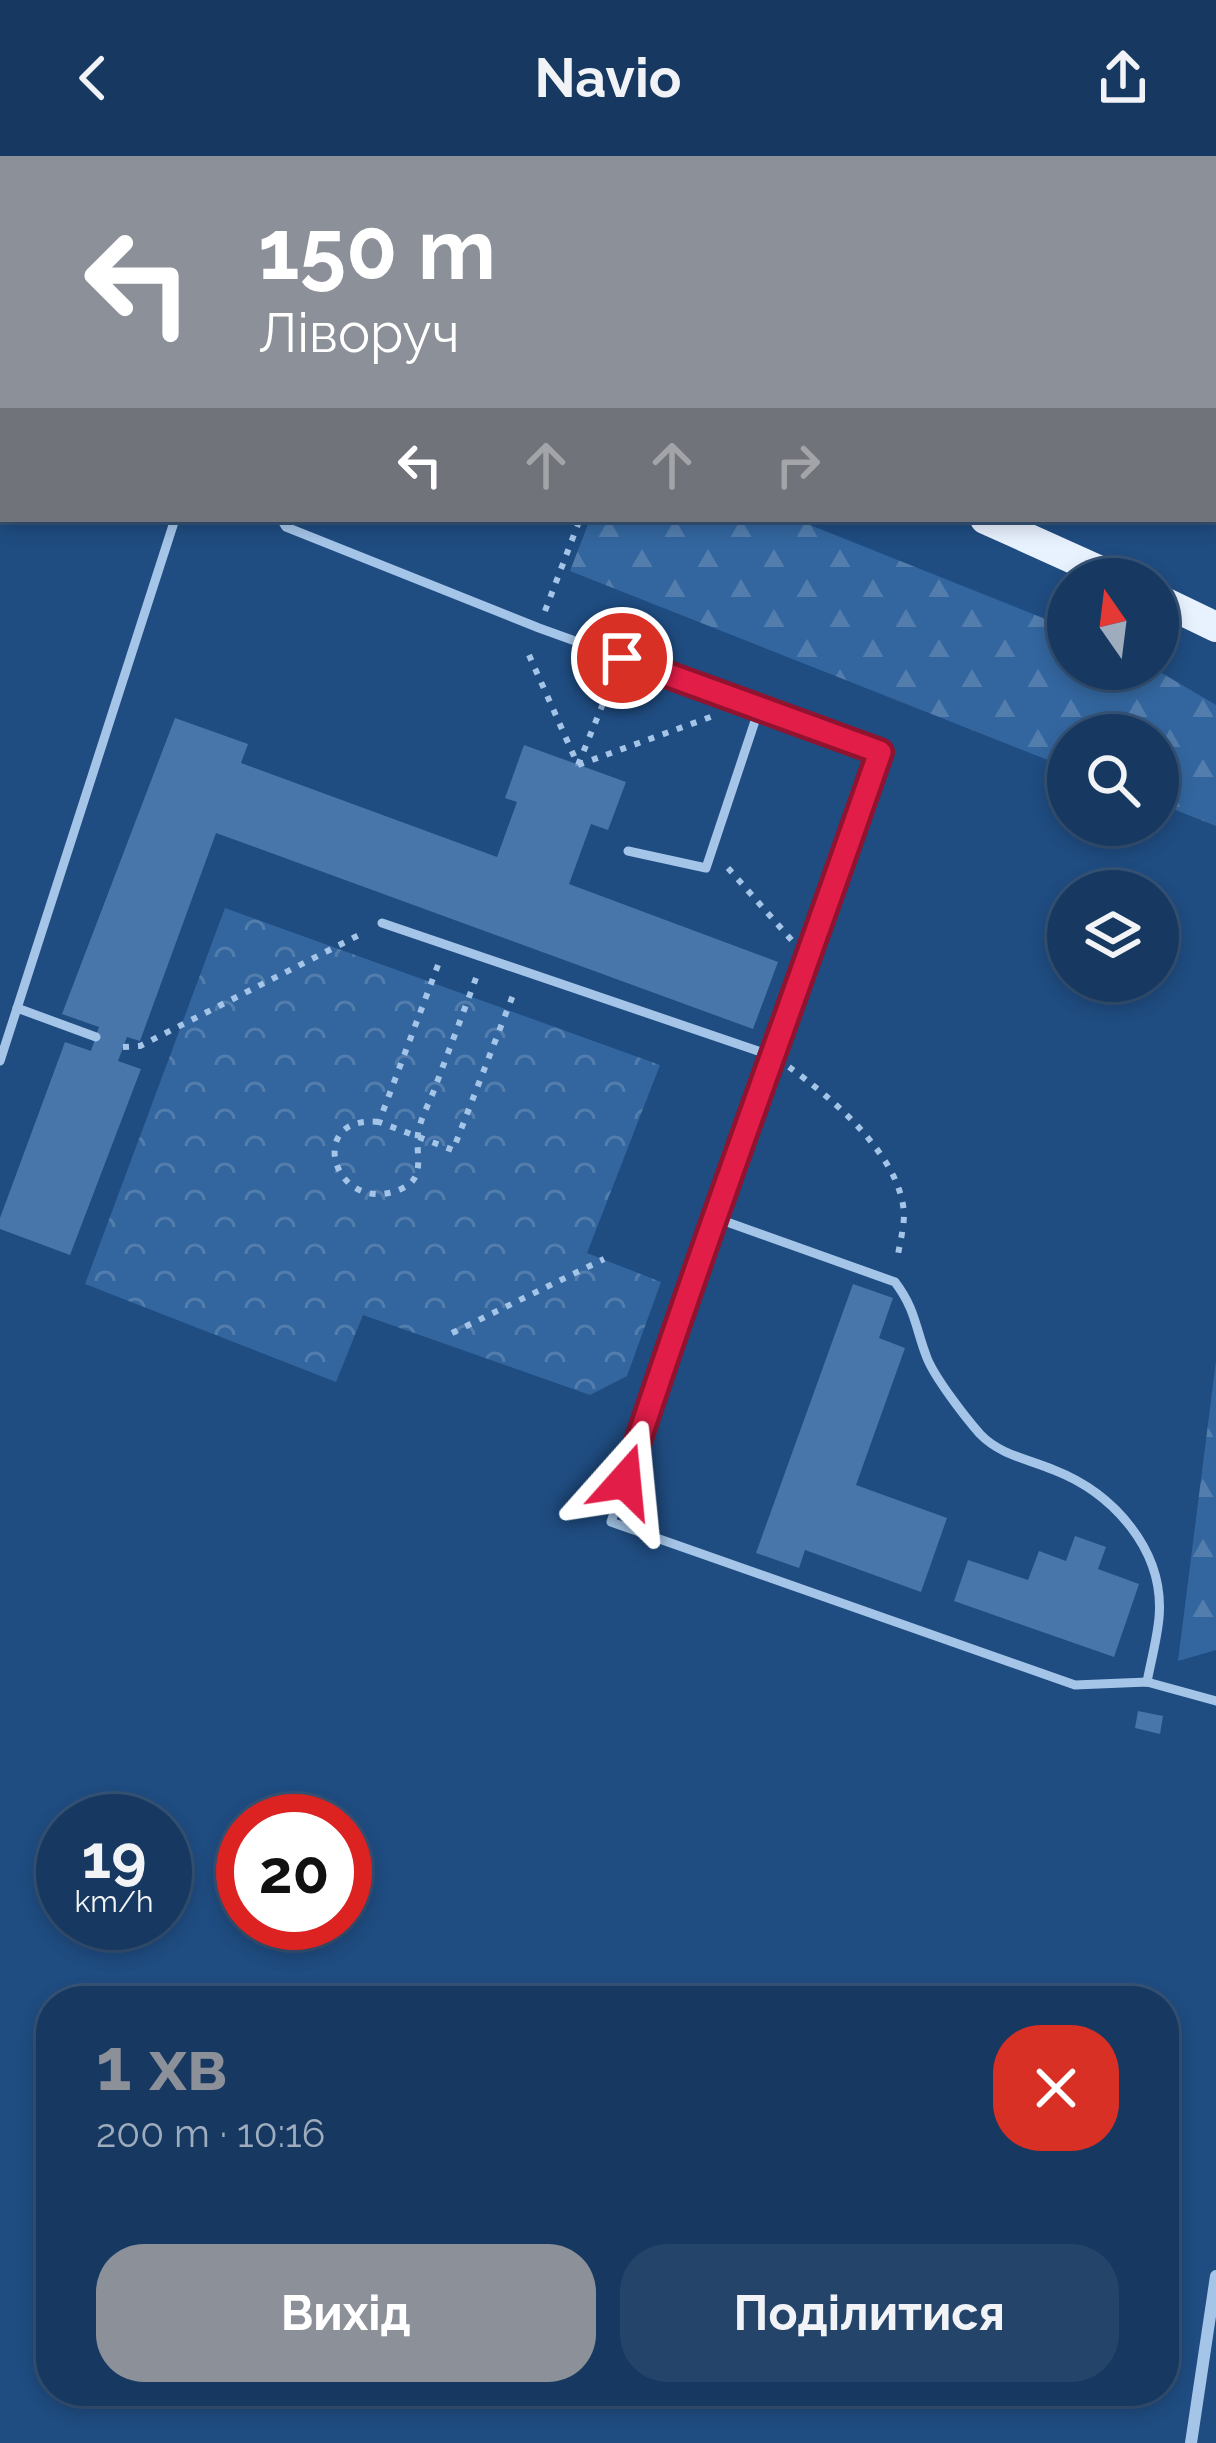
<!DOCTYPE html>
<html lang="uk">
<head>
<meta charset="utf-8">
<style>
	body { margin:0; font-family:Raleway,sans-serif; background:#24446a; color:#f1f3f6; height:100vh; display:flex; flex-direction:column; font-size:45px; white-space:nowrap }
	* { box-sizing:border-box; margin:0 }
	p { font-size:39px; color:#9eacbd }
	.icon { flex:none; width:66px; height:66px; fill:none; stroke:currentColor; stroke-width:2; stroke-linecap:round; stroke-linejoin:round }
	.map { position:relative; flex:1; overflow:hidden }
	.sheet { position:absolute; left:36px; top:1830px; width:1143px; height:420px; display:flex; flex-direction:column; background:#173961; border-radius:48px; box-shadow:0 6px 18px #0003,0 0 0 3px #365376 }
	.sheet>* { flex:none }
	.guide { position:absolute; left:0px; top:0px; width:1218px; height:366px; box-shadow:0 6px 18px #0003,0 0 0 3px #365376; background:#8c9099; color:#fff; overflow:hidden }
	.needle { width:78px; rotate:346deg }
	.buttons { position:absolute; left:1047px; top:402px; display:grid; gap:24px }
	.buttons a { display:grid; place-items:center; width:132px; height:132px; border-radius:50%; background:#173961; box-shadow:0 6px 18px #0003,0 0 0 3px #365376; font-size:60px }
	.speed { position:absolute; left:36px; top:1638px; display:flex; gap:24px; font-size:60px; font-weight:700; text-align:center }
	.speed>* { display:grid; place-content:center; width:156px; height:156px; border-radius:50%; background:#173961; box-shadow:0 6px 18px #0003,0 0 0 3px #365376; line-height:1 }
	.speed small { font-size:30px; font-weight:400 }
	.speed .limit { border:18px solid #d22; background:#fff; color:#111 }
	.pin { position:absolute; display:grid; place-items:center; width:102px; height:102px; color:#fff; margin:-51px; border:6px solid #fff; border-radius:50%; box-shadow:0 3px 12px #0007 }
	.me { position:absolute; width:132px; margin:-66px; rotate:18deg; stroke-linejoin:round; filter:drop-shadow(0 0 9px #0008) }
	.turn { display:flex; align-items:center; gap:42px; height:252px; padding:0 60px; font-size:54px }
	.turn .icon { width:156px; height:156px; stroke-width:2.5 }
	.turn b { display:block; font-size:84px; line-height:102px }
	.lanes { display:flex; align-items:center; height:114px; padding:0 60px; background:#0003; justify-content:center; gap:60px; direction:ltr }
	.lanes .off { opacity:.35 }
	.round { display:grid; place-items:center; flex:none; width:126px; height:126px; border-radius:48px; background:#24446a }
	.summary { display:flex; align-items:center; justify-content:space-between; height:204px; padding:0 60px }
	h1 { font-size:72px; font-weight:700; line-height:90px; color:#8c9099 }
	.cta { display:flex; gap:24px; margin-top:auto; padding:24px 60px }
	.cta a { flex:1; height:138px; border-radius:48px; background:#8c9099; color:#fff; font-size:48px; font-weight:700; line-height:138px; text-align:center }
	.cta a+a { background:#24446a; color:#f1f3f6 }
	header { display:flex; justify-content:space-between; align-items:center; height:156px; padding:0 60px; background:#173961; font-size:54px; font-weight:700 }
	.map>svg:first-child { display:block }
</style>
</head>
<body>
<header><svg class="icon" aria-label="back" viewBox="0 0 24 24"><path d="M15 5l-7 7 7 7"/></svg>Navio<svg class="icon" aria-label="share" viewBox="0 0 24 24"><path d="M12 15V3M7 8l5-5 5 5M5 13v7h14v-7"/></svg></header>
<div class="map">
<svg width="1216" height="2287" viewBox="0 0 1216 2287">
	<defs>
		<pattern id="forest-firs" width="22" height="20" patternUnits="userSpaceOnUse" patternTransform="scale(3)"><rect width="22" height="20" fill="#33669f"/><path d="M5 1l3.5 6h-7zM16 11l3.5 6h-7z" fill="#527dad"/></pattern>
		<pattern id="park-crowns" width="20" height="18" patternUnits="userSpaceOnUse" patternTransform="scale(3)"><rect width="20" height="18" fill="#33669f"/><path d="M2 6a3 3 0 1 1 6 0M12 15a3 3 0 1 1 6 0" fill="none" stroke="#527dad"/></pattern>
	</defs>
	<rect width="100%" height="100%" fill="#1f4c81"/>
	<g fill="url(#forest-firs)">
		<path d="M 590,363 L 795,363 L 1068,472 L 1068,513 L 1155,513 L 1216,549 L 1216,670 L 1158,647 L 1158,579 L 1068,579 L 1068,612 L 570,415 Z"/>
		<path d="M 1216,1205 L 1216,1494 L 1178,1505 Z"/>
	</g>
	<path fill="url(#park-crowns)" d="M 225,752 L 660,909 L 587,1097 L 661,1126 L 627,1220 L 590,1239 L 363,1159 L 336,1226 L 85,1128 Z"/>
	<g fill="#4876ab">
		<path d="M 175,562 L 248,588 L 241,607 L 497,701 L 517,646 L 505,642 L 524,589 L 626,626 L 608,674 L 591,668 L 569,728 L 778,806 L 753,873 L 216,677 L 140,885 L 127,881 L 118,905 L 141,913 L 70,1099 L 0,1073 L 0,1062 L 65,886 L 91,895 L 99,871 L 62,858 Z"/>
		<path d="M 853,1128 L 893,1142 L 879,1182 L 905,1192 L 856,1329 L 947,1362 L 921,1436 L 805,1394 L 799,1412 L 756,1397 Z"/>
		<path d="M 1075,1380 L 1106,1391 L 1098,1413 L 1139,1428 L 1114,1501 L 954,1445 L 968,1404 L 1028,1424 L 1039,1395 L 1066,1405 Z"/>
		<path d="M 1138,1555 L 1163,1560 L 1160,1578 L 1135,1572 Z"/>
	</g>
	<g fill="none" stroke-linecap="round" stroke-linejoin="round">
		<g stroke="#a5c5e8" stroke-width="6" stroke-dasharray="6 9" stroke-linecap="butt">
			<path d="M 545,455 L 580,363"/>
			<path d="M 529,499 L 578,609"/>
			<path d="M 578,609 L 716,559"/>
			<path d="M 578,609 L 613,523"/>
			<path d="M 728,712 L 795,788"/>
			<path d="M 438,809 L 379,966 L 453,994 L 515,834"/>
			<path d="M 123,891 L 140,890 L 363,777"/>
			<path d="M 789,911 C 832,942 901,1000 904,1058 C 904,1073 899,1090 897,1105"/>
			<path d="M 379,966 C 303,958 334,1062 401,1033 C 427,1022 415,998 418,978 C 420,963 429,948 434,934 C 448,897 462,860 476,822"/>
			<path d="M 452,1177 L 604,1103"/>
		</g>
		<g stroke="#a5c5e8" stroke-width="9">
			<path d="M 281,363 L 286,371 L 539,472 L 880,595 L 809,804 L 713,1061 L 611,1366 L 1075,1529 L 1147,1526 L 1216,1545"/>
			<path d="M 628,695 L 706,712 L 760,550"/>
			<path d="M 382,767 L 773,900"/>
			<path d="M 17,852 L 96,881"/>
			<path d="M 0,905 L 175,363"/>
			<path d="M 713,1061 L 895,1126 C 916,1154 915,1171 927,1202 C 935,1222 965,1261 980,1278 C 1000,1299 1028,1303 1054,1314 C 1113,1337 1165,1394 1159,1462 C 1157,1483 1151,1505 1147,1526"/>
		</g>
		<g stroke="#a5c5e8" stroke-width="12">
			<path d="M 597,3 L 601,0"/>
			<path d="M 1053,3 L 1053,0"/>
			<path d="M 1191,2287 L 1216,2120"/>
		</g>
		<g stroke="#e8f1fe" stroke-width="30">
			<path d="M 29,0 L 39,3"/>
			<path d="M 985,363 L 1118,423"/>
			<path d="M 1158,443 L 1216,471"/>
		</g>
	</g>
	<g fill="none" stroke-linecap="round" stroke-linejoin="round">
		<defs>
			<path id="route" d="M 622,502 L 880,596 C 796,839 705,1080 625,1325"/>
		</defs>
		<use href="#route" stroke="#92132f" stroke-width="30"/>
		<use href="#route" stroke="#e11d48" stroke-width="21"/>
	</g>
</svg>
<div class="buttons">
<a><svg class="needle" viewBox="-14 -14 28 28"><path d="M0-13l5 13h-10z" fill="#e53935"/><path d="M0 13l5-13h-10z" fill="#9eacbd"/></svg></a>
<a><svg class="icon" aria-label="search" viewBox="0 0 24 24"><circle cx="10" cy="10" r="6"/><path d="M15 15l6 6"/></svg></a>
<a><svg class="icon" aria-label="layers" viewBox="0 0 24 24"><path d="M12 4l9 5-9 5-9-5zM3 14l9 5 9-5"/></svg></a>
</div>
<div class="speed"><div>19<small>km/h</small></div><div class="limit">20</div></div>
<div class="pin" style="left:622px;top:502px;background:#d93025"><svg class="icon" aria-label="arrive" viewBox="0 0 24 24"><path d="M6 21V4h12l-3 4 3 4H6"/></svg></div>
<svg class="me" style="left:625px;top:1325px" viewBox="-20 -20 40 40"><path d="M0-17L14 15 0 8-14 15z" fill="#e11d48" stroke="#fff" stroke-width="4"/></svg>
<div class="guide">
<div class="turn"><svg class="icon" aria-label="left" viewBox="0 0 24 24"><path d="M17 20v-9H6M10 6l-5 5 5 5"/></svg><div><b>150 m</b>Ліворуч</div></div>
<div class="lanes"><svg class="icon" aria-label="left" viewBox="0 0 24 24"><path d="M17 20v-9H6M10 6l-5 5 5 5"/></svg><svg class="icon off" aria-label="ahead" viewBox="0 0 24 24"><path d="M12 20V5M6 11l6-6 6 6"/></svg><svg class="icon off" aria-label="ahead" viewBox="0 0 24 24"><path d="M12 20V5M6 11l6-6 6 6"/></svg><svg class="icon off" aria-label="right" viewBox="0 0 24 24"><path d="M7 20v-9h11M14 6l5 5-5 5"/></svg></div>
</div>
<section class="sheet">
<div class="summary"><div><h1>1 хв</h1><p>200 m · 10:16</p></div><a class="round" style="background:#d93025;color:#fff"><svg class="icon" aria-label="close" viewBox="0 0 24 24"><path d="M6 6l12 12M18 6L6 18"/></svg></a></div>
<div class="cta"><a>Вихід</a><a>Поділитися</a></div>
</section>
</div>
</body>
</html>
